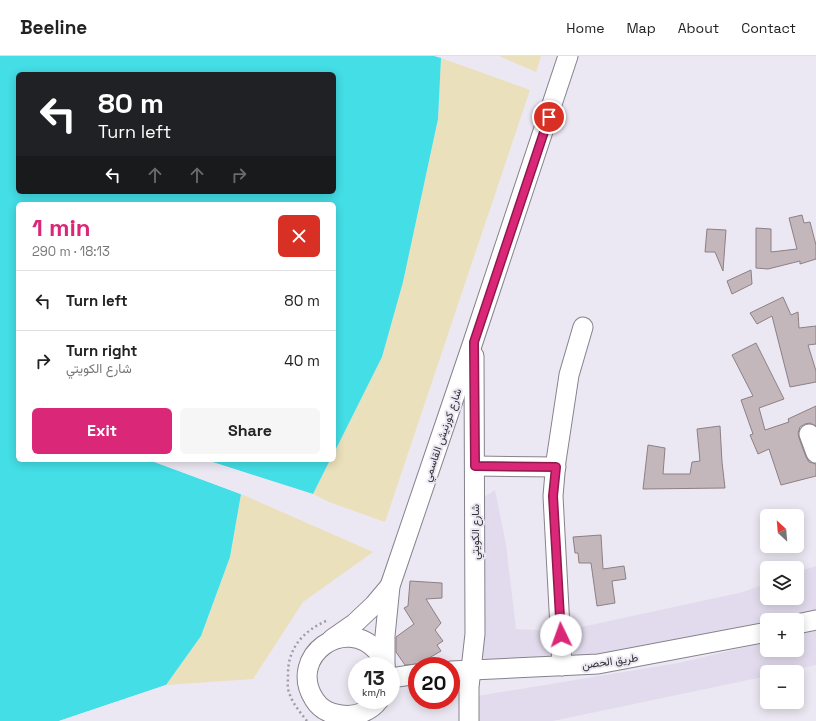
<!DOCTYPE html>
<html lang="en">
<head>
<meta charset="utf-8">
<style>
	body { margin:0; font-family:"Space Grotesk",Vazirmatn,sans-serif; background:#f6f6f6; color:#222; height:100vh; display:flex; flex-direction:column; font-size:15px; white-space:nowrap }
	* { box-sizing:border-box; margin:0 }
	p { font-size:13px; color:#767676 }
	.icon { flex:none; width:22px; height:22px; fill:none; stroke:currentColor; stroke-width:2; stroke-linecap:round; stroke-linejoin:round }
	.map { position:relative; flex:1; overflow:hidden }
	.panel { position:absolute; left:16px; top:146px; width:320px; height:260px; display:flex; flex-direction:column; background:#fff; border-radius:6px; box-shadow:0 2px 10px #0003 }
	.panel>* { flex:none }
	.hud { position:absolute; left:16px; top:16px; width:320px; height:122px; border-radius:6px; box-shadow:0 2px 10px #0003; background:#202124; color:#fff; overflow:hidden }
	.needle { width:26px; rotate:334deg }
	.controls { position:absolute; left:760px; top:453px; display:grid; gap:8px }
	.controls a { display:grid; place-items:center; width:44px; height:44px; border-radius:6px; background:#fff; box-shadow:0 2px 10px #0003; font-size:20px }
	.speed { position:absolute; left:348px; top:601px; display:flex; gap:8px; font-size:20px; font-weight:700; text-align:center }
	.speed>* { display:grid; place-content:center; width:52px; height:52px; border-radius:50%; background:#fff; box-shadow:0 2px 10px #0003; line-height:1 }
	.speed small { font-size:10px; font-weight:400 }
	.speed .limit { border:6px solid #d22; background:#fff; color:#111 }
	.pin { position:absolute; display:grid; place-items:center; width:34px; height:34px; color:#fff; margin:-17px; border:2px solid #fff; border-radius:50%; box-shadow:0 1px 4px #0007 }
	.me { position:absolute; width:44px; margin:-22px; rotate:357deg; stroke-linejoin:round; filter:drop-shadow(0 0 3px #0008) }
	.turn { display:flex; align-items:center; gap:14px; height:84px; padding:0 16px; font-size:18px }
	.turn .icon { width:52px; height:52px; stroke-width:2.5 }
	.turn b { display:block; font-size:28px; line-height:34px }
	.lanes { display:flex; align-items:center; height:38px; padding:0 16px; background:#0003; justify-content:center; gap:20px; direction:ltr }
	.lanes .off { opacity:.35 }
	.round { display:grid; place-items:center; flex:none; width:42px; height:42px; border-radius:6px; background:#f6f6f6 }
	.summary { display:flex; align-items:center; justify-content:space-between; height:68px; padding:0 16px }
	h1 { font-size:24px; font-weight:700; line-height:30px; color:#db2777 }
	.button { display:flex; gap:8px; margin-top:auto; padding:8px 16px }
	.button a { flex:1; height:46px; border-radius:6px; background:#db2777; color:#fff; font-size:16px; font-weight:700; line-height:46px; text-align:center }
	.button a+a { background:#f6f6f6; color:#222 }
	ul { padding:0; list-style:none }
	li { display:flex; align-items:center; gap:12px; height:60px; padding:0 16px; border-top:1px solid #e0e0e0 }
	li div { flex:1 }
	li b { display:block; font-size:15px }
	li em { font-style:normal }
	header { display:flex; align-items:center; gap:24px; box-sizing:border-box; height:56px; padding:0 20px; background:#fff; border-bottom:1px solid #e0e0e0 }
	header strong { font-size:19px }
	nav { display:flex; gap:22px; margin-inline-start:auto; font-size:14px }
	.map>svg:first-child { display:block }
</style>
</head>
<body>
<header>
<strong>Beeline</strong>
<nav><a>Home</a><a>Map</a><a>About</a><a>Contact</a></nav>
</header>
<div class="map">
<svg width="816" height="665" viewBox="0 0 816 665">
	<rect width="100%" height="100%" fill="#ece8f3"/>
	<g fill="#e2dbed">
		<path d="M 495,434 L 506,488 L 516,573 L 563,575 L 743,536 L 767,527 L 767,542 L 797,542 L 797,516 L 816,510 L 816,559 L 797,564 L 767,564 L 767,572 L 621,598 L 488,607 L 479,596 L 481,443 Z"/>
		<path d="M 816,574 L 816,609 L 783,616 L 767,616 L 767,620 L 553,665 L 472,665 L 471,641 L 678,607 L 767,586 L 767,594 L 797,594 L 797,579 Z"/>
	</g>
	<g fill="#eae0bb">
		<path d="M 499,0 L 541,0 L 536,16 Z"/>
		<path d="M 441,2 L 530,34 L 385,466 L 329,446 L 313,438 L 330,404 L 334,404 L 334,397 L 382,301 L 403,226 L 438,63 Z"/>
		<path d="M 241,438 L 373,496 L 303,546 L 253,623 L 166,629 L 201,580 L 230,501 Z"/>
	</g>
	<g fill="#44dee6" fill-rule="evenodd">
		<path d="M 0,0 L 434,0 L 441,2 L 438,63 L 403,226 L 382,301 L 334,397 L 334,148 L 18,148 L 18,404 L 155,404 L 154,406 L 241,438 L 230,501 L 201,580 L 166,629 L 59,665 L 0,665 ZM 18,18 L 334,18 L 334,136 L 18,136 Z"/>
		<path d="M 206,404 L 330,404 L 313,438 Z"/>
	</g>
	<g fill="#ece8f3">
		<path d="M 155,404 L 242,436 L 243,439 L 153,405 Z"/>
		<path d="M 204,404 L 206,404 L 315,439 L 312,440 L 205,406 Z"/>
		<path d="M 166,629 L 169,629 L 167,631 L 66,665 L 59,665 Z"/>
	</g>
	<g fill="#c4b7bb" stroke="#8c8084">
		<path d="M 802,159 L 804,167 L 810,166 L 816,189 L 816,203 L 800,208 L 800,205 L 768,213 L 756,212 L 756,172 L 771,173 L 771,196 L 797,193 L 789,162 Z"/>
		<path d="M 707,173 L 726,174 L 723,215 L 715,196 L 705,196 Z"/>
		<path d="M 751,214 L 752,228 L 732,238 L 727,225 Z"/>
		<path d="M 783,241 L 791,259 L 798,256 L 799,272 L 816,270 L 816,288 L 808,289 L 816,315 L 816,326 L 790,331 L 772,260 L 757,268 L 750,257 Z"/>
		<path d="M 756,287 L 784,343 L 759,352 L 765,374 L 789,366 L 788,363 L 816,350 L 816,370 L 810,367 L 805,368 L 800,371 L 798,377 L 799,382 L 806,401 L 809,406 L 816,408 L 816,420 L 781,429 L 769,393 L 758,398 L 750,379 L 753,378 L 741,344 L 753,340 L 732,299 Z"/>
		<path d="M 720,370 L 722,406 L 725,432 L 643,433 L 648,389 L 665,392 L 663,418 L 690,418 L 692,406 L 700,405 L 697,373 Z"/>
		<path d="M 601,479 L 603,513 L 624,510 L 626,523 L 612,525 L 615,547 L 597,550 L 591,507 L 579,507 L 578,497 L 575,497 L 573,481 Z"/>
		<path d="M 410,525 L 442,527 L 442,542 L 426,543 L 441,567 L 435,574 L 443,585 L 437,589 L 441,595 L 419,608 L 405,609 L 396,596 L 396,581 L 414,568 L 404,552 L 408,550 Z"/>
	</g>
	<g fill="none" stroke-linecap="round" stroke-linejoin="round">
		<defs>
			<g id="minor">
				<path d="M 809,378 L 816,397"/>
				<path d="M 475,410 L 556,411"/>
				<path d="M 797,568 L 816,564"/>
				<path d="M 332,583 L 355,567 L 374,549 L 390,530"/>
				<path d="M 385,610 L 385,580 L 390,530 L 473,286 L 568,0"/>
				<path d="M 562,610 L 553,440 L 556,405 L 569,319 L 583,271"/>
				<path d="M 451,615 L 598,608 L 767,576"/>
				<path d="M 391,622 L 417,618"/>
				<path d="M 379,644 C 370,656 355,661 341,659 C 330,658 320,653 314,643 C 287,600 346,558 378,596 C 381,600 383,606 385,610"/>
				<path d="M 469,665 L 469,631 L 475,578 L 474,300"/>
			</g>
		</defs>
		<use href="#minor" stroke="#86828c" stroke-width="21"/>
		<path stroke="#9e9ba3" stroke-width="2.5" stroke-dasharray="2 3" stroke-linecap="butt" d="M 307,665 C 300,656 292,647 289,636 C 287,632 288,626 288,621 C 287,592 303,575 328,564"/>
		<use href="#minor" stroke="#fff" stroke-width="19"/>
	</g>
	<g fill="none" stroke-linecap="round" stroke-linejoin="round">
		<defs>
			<path id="route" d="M 549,61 L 474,286 L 475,410 L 556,411 L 553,440 L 561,579"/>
		</defs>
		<use href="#route" stroke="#8e194d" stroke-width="10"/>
		<use href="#route" stroke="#db2777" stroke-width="7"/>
	</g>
	<g text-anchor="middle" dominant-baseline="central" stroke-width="4" stroke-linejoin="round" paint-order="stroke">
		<g font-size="11" fill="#343237" stroke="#ece8f3">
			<text transform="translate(442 379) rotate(-71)">شارع كورنيش القاسمي</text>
			<text transform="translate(475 476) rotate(-90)">شارع الكويتي</text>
			<text transform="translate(610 605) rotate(-8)">طريق الحصن</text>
		</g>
	</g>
</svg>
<div class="controls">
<a><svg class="needle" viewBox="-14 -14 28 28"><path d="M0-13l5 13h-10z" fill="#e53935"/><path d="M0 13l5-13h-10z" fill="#767676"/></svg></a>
<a><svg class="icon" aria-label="layers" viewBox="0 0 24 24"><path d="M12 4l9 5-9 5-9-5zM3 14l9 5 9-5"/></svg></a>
<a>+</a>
<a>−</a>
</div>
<div class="speed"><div>13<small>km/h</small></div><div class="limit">20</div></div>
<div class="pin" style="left:549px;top:61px;background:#d93025"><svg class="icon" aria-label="arrive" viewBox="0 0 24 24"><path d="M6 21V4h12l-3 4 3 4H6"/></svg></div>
<svg class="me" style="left:561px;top:579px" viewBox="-20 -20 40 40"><circle r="19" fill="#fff"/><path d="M0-13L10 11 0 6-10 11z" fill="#db2777"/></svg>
<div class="hud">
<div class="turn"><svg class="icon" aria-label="left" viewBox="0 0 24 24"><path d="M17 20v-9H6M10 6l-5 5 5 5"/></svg><div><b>80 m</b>Turn left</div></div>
<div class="lanes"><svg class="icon" aria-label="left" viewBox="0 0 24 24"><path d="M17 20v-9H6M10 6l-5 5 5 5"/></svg><svg class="icon off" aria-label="ahead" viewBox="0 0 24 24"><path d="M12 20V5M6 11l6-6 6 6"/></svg><svg class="icon off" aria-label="ahead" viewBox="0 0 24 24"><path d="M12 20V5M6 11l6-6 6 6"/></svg><svg class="icon off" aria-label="right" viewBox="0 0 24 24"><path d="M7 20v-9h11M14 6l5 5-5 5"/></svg></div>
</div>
<section class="panel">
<div class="summary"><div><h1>1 min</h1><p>290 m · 18:13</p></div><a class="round" style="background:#d93025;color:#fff"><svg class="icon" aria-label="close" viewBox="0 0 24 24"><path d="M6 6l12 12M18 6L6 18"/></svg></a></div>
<ul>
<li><svg class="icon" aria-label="left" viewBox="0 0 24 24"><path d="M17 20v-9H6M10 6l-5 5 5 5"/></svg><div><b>Turn left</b></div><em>80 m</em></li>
<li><svg class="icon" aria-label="right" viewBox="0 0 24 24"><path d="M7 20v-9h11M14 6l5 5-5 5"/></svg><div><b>Turn right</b><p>شارع الكويتي</p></div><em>40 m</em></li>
</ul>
<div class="button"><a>Exit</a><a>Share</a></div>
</section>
</div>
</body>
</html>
